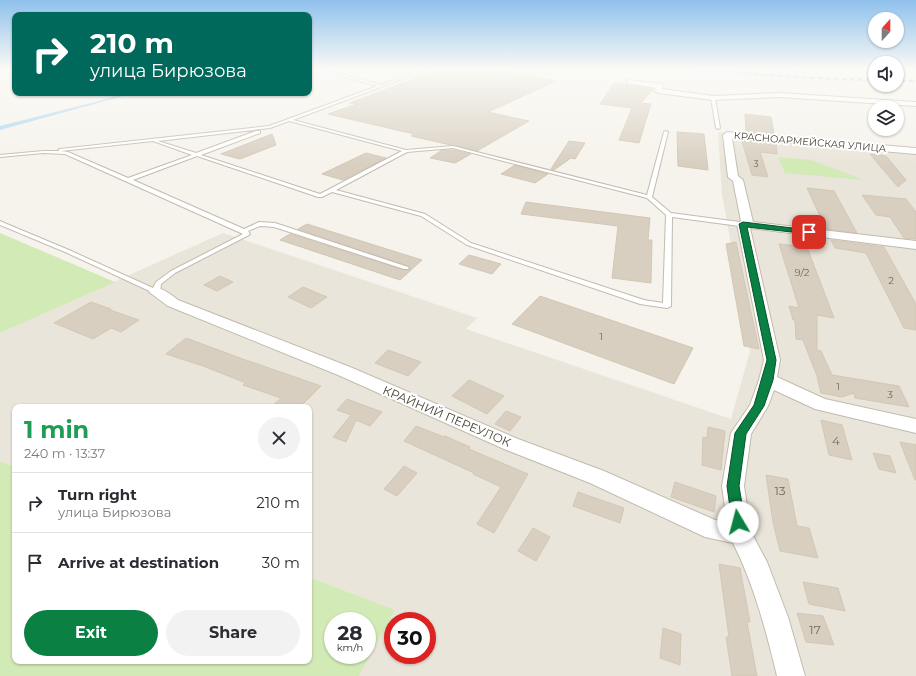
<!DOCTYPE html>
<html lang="en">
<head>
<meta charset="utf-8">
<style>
	body { margin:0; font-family:Montserrat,sans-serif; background:#f2f2f3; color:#2b2b33; height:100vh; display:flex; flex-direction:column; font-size:15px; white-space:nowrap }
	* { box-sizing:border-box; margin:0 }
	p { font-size:13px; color:#7c7c81 }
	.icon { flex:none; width:22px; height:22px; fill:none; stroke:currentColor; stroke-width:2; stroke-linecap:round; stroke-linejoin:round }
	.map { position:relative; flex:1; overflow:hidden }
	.sheet { position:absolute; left:12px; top:404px; width:300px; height:260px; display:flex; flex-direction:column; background:#fff; border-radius:8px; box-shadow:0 1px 3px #0004 }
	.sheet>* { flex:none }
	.guide { position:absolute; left:12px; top:12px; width:300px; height:84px; border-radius:8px; box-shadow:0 1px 3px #0004; background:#00695c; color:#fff; overflow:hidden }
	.needle { width:26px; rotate:21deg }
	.buttons { position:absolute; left:868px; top:12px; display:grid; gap:8px }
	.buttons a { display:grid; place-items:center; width:36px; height:36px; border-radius:50%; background:#fff; box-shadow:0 1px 3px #0004; font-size:20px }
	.speed { position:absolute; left:324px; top:612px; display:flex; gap:8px; font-size:20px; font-weight:700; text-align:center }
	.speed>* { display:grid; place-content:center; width:52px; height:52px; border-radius:50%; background:#fff; box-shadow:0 1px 3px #0004; line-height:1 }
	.speed small { font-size:10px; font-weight:400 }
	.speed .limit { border:6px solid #d22; background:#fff; color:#111 }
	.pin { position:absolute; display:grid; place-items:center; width:34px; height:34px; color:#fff; margin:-17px; border-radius:8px; box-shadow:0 2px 6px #0006 }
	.me { position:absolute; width:44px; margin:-22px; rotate:352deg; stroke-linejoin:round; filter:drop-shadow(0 0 3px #0008) }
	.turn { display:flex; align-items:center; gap:14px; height:84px; padding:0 12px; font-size:18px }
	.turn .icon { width:52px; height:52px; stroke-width:2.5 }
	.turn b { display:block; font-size:28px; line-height:34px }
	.round { display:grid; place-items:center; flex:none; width:42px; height:42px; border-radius:21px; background:#f2f2f3 }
	.headline { display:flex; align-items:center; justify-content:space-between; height:68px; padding:0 12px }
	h1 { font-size:24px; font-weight:700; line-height:30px; color:#1e9e55 }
	.primary-button { display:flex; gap:8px; margin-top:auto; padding:8px 12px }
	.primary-button a { flex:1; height:46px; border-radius:24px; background:#0b8043; color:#fff; font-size:16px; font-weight:700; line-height:46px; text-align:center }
	.primary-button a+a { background:#f2f2f3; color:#2b2b33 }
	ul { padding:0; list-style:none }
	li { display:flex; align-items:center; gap:12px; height:60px; padding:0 12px; border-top:1px solid #e1e1e2 }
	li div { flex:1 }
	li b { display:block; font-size:15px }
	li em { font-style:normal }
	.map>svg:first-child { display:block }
</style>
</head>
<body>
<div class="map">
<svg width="916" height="676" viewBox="0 0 916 676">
	<rect width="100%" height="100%" fill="#f6f3ec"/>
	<path fill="#eae5da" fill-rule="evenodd" d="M 718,132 L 916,150 L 916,676 L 359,676 L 395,610 L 309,577 L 309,407 L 15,407 L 15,467 L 0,461 L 0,333 L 223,233 L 477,318 L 466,329 L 731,419 L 750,351 L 722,194 ZM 393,621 L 427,621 L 427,655 L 393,655 Z"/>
	<g fill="#d2eab5" fill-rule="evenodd">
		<path d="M 778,157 L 811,160 L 864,180 L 785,173 Z"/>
		<path d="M 0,233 L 115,282 L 0,333 Z"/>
		<path d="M 0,461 L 15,467 L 15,661 L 309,661 L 309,577 L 395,610 L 359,676 L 0,676 ZM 333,621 L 367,621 L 367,655 L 333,655 Z"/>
	</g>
	<path fill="#a9d4f2" d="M 87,104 L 88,105 L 76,109 L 0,130 L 0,126 Z"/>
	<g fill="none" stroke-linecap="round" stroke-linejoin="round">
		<path stroke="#a9d4f2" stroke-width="2" d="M 84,106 L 130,93"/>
	</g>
	<g fill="#d8cfc1" stroke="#d3c7b4">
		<path d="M 438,70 L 495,70 L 556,81 L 488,112 L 529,121 L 477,151 L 411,136 L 414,134 L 328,114 L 357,104 L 350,103 Z"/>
		<path d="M 614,83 L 653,89 L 641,103 L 651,104 L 639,143 L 619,140 L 632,108 L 600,104 Z"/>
		<path d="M 745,114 L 771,117 L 774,134 L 746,132 Z"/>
		<path d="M 677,132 L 704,134 L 708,170 L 678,166 Z"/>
		<path d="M 272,134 L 276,145 L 240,159 L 221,154 Z"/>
		<path d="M 569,141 L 585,143 L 575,159 L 571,158 L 554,170 L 551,169 Z"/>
		<path d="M 742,141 L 776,143 L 777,154 L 760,152 L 768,177 L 752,175 Z"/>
		<path d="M 442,150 L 453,150 L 471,154 L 455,163 L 430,158 Z"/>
		<path d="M 366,153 L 386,158 L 343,180 L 322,174 Z"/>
		<path d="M 870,154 L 886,156 L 906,180 L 898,187 Z"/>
		<path d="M 515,165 L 548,174 L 535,183 L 501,174 Z"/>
		<path d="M 807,188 L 834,191 L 857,233 L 826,229 Z"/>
		<path d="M 862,195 L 906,199 L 916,212 L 916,239 L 904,238 L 890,217 L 876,215 Z"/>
		<path d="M 526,202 L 650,218 L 648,240 L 652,240 L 651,283 L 612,278 L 618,226 L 521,214 Z"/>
		<path d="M 307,224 L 422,260 L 400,280 L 280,240 L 290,234 L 404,270 L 410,269 L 408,266 L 298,229 Z"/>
		<path d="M 831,240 L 884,247 L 916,304 L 916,330 L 904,328 L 866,253 L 835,248 Z"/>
		<path d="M 736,242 L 759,349 L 744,346 L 726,244 Z"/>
		<path d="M 779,244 L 807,247 L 834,318 L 817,315 L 817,350 L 821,351 L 832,375 L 899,386 L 909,407 L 855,398 L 854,393 L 842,397 L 821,393 L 817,376 L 803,340 L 796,339 L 795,320 L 793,320 L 789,306 L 799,308 Z"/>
		<path d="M 469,255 L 501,264 L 492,274 L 459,264 Z"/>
		<path d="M 220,276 L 233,282 L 217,291 L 204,285 Z"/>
		<path d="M 303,287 L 327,297 L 311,308 L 288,297 Z"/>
		<path d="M 540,296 L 693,348 L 674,384 L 512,324 Z"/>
		<path d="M 91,302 L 111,309 L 110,310 L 139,320 L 121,332 L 111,328 L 93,339 L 54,323 Z"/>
		<path d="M 186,338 L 240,358 L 321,386 L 300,407 L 271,407 L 281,398 L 243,385 L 246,383 L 203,366 L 166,354 Z"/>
		<path d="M 388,350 L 421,362 L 408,376 L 375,363 Z"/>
		<path d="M 469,380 L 504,396 L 487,414 L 452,396 Z"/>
		<path d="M 347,399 L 382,412 L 370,426 L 356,420 L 346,442 L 333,437 L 351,415 L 337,410 Z"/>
		<path d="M 506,411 L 521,417 L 510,431 L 495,424 Z"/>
		<path d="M 821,420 L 842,425 L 852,460 L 829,455 Z"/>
		<path d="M 416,426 L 444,437 L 445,436 L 470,447 L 469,449 L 528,474 L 494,533 L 477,524 L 501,487 L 473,474 L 474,473 L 404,441 Z"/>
		<path d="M 708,427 L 725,431 L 721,470 L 702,465 L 703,437 L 707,438 Z"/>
		<path d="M 900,442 L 916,445 L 916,480 L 915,480 Z"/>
		<path d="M 873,453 L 890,456 L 896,473 L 879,469 Z"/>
		<path d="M 404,466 L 417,473 L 397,496 L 384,489 Z"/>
		<path d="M 766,475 L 788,479 L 797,526 L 809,528 L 818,558 L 780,551 L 773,522 Z"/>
		<path d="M 675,482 L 716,496 L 714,512 L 671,497 Z"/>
		<path d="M 578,492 L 624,508 L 620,523 L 573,506 Z"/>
		<path d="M 533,528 L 550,537 L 536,561 L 518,551 Z"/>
		<path d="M 719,564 L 740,568 L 750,622 L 747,622 L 757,676 L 732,676 L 726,637 L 729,637 Z"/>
		<path d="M 803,582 L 838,588 L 845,611 L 809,604 Z"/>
		<path d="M 797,613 L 823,616 L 834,645 L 806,642 Z"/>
		<path d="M 663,628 L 681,634 L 680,665 L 660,658 Z"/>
	</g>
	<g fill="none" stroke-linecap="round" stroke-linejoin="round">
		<defs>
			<g id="service">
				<path d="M 421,70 L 426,70 L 293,120 L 406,150 L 453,146 L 647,195 L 664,132 L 666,131 L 668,132 L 652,197 L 671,213 L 747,223 L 750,225 L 747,227 L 672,217 L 671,306 L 667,308 L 640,304 L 467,245 L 421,216 L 332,192 L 322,197 L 318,197 L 197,156 L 133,180 L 244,229 L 259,222 L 275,223 L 408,267 L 409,268 L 408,269 L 404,269 L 274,227 L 260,226 L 248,231 L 250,234 L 249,235 L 175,273 L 161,284 L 160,292 L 156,294 L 65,252 L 0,225 L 0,221 L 2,222 L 69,250 L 153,288 L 156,282 L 171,271 L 243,234 L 65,154 L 43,153 L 0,157 L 0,155 L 43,151 L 60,151 L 58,150 L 60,149 L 269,126 L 378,86 L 329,73 L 329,71 L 382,85 ZM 289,121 L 402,151 L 320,194 L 201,155 L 260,133 L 260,131 L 256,131 L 196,153 L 158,141 L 270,128 ZM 153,141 L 192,155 L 128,178 L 68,152 L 61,151 ZM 453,148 L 647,198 L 666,215 L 663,303 L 644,300 L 471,243 L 425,214 L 336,190 L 407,152 Z"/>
				<path d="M 713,97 L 715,98 L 720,128 L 718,129 L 716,128 L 711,98 Z"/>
			</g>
			<g id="minor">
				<path d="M 629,80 L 663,84 L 662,89 L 713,96 L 779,93 L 916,102 L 916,106 L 779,97 L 713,100 L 658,93 L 654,91 L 656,88 L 627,83 L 627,81 Z"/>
				<path d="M 727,132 L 916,148 L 916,154 L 732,138 L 738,176 L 743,180 L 753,222 L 916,241 L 916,249 L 750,228 L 780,360 L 777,377 L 825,399 L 916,419 L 916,433 L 815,409 L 774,390 L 768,406 L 751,434 L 744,486 L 751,532 L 767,562 L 788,617 L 805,676 L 777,676 C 766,630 754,585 733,543 L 705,537 L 590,483 L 504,449 L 338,375 L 168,306 L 149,292 L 151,289 C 161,286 170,294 178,300 L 350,367 L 518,439 L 604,471 L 715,520 L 727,522 L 722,486 L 731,433 L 750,405 L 759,380 L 764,360 L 737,224 L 741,221 L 733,181 L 728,177 L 723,135 Z"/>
			</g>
		</defs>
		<use href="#service" stroke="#c2bbae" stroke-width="2"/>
		<use href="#minor" stroke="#c2bbae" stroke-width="2"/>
		<g stroke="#c4b79f" stroke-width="1" stroke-dasharray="1 1" stroke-linecap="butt">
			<path d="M 778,70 L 815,73 L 875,73"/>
			<path d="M 897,73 L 916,73"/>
			<path d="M 0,76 L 15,72"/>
		</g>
		<use href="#service" fill="#fff" fill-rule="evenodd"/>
		<use href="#minor" fill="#fff" fill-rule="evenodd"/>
		<defs>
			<g id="rail">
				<path d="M 695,70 L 813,78 L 875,80"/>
				<path d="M 897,81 L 916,81"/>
			</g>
		</defs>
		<use href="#rail" stroke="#9a9a9a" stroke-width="2"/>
		<use href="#rail" stroke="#fff" stroke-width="1.5" stroke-dasharray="4" stroke-linecap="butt"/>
	</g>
	<linearGradient id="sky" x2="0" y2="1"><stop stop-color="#8fc1ec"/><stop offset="0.42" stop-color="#fbfaf6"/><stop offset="1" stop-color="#fbfaf6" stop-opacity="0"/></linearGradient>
	<rect width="916" height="165" fill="url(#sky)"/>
	<path fill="#0b8043" stroke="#07532c" d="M 743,222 L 809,230 L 813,232 L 809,234 L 747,227 L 776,360 L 773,380 L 764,406 L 746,434 L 739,486 L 745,522 L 743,526 L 738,527 L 734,526 L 732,522 L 727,486 L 735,433 L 754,405 L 767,360 L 739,224 Z"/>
	<g text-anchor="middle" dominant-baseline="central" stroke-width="4" stroke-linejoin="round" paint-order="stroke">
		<g font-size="9" fill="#6e675b">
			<text x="756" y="163">3</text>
		</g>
		<g font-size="10" fill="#4b4439" stroke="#fff">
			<text transform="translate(810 142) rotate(5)">КРАСНОАРМЕЙСКАЯ УЛИЦА</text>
		</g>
		<g font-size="10" fill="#6e675b">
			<text x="802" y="272">9/2</text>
			<text x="891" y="280">2</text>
			<text x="601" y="336">1</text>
			<text x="838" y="386">1</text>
			<text x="890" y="394">3</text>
		</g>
		<g font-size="12" fill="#4b4439" stroke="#fff">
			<text transform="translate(447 416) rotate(23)">КРАЙНИЙ ПЕРЕУЛОК</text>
		</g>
		<g font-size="12" fill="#6e675b">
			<text x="836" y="440">4</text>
			<text x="780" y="490">13</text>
			<text x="815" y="629">17</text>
		</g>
	</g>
</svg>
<div class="buttons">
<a><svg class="needle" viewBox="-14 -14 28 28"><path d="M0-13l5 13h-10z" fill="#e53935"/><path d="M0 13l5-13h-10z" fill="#7c7c81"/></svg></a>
<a><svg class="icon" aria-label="sound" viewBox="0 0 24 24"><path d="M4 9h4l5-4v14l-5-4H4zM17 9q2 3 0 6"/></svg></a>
<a><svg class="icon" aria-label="layers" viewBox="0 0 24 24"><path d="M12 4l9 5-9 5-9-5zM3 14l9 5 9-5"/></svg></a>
</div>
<div class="speed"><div>28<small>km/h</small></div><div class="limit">30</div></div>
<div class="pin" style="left:809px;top:232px;background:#d93025"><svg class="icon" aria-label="arrive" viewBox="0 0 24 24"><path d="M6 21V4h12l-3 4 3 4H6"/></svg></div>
<svg class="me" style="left:738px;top:522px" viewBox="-20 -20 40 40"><circle r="19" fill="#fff"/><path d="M0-13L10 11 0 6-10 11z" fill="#0b8043"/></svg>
<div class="guide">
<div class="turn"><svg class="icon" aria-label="right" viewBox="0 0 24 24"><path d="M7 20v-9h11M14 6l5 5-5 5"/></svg><div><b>210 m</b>улица Бирюзова</div></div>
</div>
<section class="sheet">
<div class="headline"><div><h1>1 min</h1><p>240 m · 13:37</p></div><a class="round"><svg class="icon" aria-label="close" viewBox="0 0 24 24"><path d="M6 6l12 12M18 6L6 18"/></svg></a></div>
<ul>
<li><svg class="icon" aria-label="right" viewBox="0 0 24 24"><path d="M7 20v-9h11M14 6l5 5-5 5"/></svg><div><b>Turn right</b><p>улица Бирюзова</p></div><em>210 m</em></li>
<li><svg class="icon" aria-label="arrive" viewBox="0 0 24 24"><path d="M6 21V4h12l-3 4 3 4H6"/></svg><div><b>Arrive at destination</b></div><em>30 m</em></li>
</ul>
<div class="primary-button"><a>Exit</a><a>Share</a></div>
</section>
</div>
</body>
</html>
